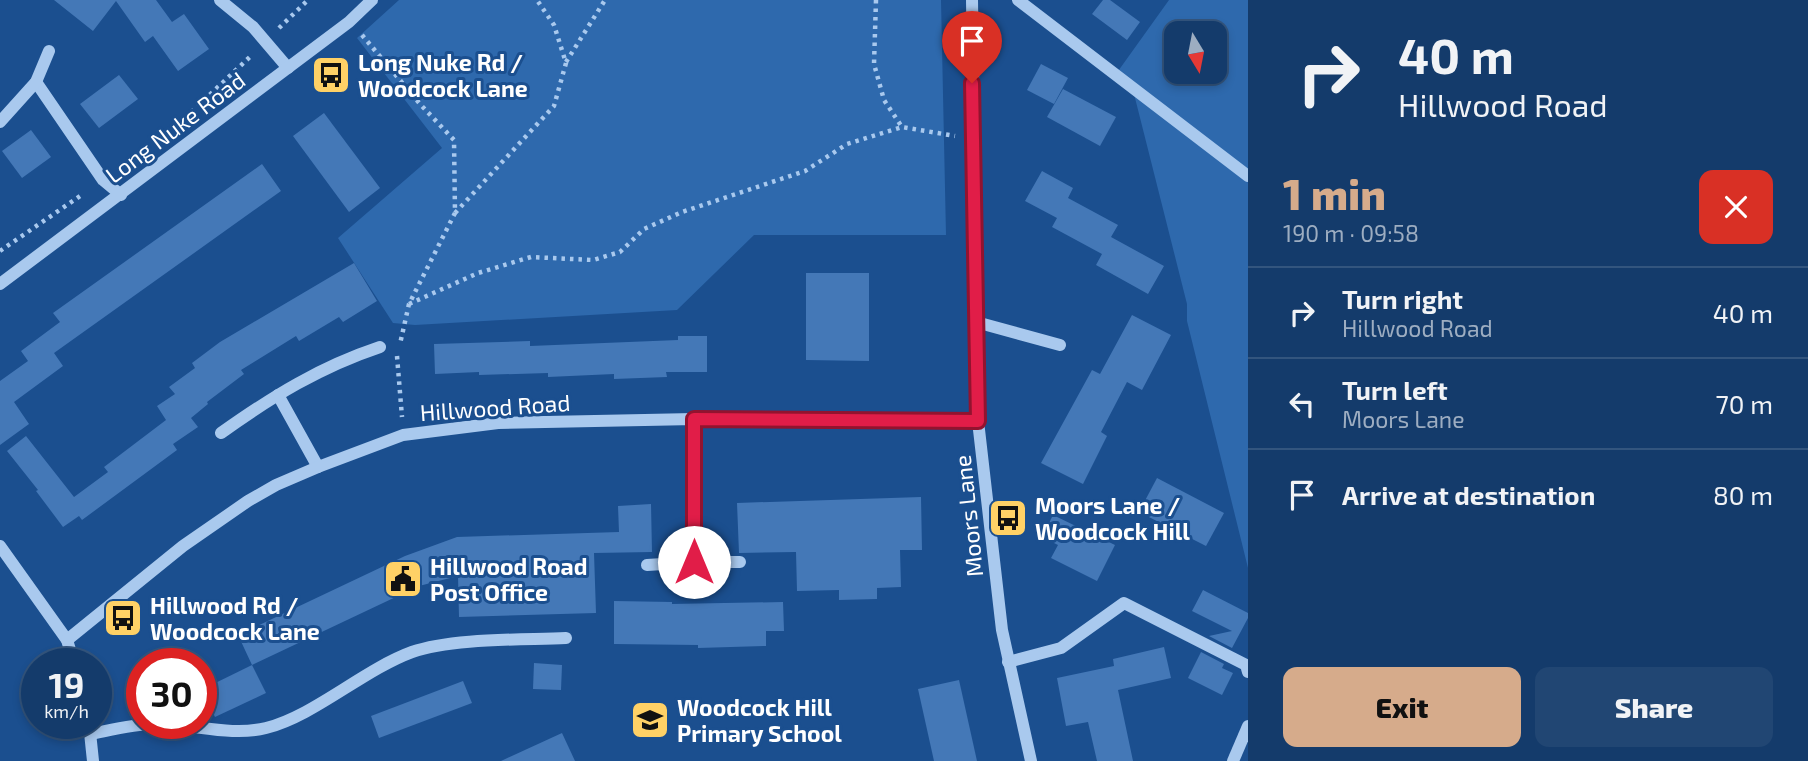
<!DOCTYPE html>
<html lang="en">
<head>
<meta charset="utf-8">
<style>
	body { margin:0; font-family:"Exo 2",sans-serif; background:#214673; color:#f1f3f6; height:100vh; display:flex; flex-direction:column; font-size:26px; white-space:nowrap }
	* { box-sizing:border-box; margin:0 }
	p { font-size:23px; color:#9dadc1 }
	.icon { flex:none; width:38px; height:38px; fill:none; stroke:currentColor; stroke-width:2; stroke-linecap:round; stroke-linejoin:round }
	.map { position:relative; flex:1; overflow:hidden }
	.drawer { display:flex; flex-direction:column; background:#143b6b; width:560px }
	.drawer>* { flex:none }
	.guide { background:#143b6b; color:#f1f3f6; overflow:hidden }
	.needle { width:46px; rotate:170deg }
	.controls { position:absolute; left:1164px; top:21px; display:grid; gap:14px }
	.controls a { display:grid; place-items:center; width:63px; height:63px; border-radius:14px; background:#143b6b; box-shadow:0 4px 10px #0003,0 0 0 2px #33557e; font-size:35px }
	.speed { position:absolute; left:21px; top:648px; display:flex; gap:14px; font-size:35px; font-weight:700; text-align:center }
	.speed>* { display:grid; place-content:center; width:91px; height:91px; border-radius:50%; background:#143b6b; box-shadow:0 4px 10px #0003,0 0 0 2px #33557e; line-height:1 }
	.speed small { font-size:18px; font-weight:400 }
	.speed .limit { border:10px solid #d22; background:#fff; color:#111 }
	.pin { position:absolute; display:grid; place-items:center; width:60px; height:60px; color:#fff; margin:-72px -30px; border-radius:50% 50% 50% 0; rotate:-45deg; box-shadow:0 0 7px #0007 }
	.pin .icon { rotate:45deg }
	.me { position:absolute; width:77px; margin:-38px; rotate:0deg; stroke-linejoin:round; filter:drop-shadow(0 0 5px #0008) }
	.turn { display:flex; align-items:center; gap:24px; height:147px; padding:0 35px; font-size:32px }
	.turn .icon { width:91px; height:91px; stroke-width:2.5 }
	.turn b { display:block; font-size:49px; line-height:60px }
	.round { display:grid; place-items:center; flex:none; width:74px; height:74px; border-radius:14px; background:#214673 }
	.head { display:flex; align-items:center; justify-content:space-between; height:119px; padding:0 35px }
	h1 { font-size:42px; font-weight:800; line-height:52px; color:#d6ab8b }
	.cta { display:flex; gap:14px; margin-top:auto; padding:14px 35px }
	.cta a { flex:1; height:80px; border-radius:14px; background:#d6ab8b; color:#111; font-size:28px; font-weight:800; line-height:80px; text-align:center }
	.cta a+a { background:#214673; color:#f1f3f6 }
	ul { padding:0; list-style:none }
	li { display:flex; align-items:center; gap:21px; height:91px; padding:0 35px; border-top:2px solid #33557e }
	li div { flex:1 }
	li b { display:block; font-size:26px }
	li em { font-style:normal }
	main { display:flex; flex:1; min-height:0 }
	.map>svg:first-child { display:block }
</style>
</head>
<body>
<main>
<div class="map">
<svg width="1248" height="761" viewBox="0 0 1248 761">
	<rect width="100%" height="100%" fill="#1b4f8f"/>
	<g fill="#2e69ad" fill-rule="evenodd">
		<path d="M 399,0 L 941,0 L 946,235 L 754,235 L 677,310 L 415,325 L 393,323 L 338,238 L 442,148 L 357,38 Z"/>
		<path d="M 1169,0 L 1248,0 L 1248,568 L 1187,321 L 1187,304 L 1133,90 L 1116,74 ZM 1176,33 L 1214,33 L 1214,72 L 1176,72 Z"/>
	</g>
	<g fill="#4478b7">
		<path d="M 54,0 L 156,0 L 172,22 L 184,14 L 209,49 L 178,71 L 153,36 L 145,42 L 116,1 L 93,31 Z"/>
		<path d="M 1103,0 L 1110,0 L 1140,22 L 1127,40 L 1092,14 Z"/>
		<path d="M 1041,64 L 1068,78 L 1054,104 L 1027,90 Z"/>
		<path d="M 119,75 L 138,99 L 99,128 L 80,104 Z"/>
		<path d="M 1063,89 L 1116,117 L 1100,146 L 1047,117 Z"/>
		<path d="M 324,113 L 380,188 L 349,212 L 293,136 Z"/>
		<path d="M 31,130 L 51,157 L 22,178 L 2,151 Z"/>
		<path d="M 262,164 L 281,191 L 54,353 L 63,366 L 14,402 L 29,424 L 0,445 L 0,381 L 28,361 L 21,351 L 60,322 L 53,313 Z"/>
		<path d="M 1042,171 L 1073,188 L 1068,198 L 1118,225 L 1111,237 L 1164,266 L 1148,294 L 1096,265 L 1102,254 L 1052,227 L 1057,218 L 1025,201 Z"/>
		<path d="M 354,263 L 377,301 L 343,322 L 339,317 L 299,341 L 296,336 L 241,370 L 244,374 L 207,402 L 208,404 L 191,418 L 198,427 L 173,444 L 177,450 L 82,520 L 79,516 L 63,527 L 36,491 L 38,490 L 7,451 L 26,436 L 74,497 L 108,472 L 104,467 L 166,420 L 157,406 L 175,394 L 169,387 L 195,368 L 192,363 L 220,342 Z"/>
		<path d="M 806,273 L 869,273 L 869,361 L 806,360 Z"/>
		<path d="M 1132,315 L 1171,335 L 1142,390 L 1127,382 L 1101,432 L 1107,436 L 1083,484 L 1041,463 L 1092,370 L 1100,374 Z"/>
		<path d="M 678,336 L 707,336 L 707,372 L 666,372 L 667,377 L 614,379 L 614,374 L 548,377 L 548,373 L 479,375 L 479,372 L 435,374 L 434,344 L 530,341 L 530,346 L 678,340 Z"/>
		<path d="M 1157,478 L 1224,513 L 1206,546 L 1139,512 Z"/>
		<path d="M 921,497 L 922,550 L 900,550 L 901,587 L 877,588 L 877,599 L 839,600 L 839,590 L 797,591 L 796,552 L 739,553 L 737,503 Z"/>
		<path d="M 651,504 L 652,552 L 594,553 L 596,613 L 459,617 L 458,576 L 419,586 L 252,665 L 238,635 L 405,556 L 457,537 L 619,532 L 618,506 Z"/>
		<path d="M 1053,515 L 1115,545 L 1097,581 L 1051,558 L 1058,545 L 1042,537 Z"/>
		<path d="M 1203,590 L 1248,613 L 1248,618 L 1232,648 L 1209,636 L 1232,631 L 1192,611 Z"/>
		<path d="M 614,601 L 672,602 L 672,604 L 783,602 L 784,631 L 766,631 L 766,646 L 698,648 L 698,645 L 614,644 Z"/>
		<path d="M 1164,647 L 1171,678 L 1118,690 L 1133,761 L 1097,761 L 1088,722 L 1066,726 L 1057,678 L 1114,666 L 1113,659 Z"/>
		<path d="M 1201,652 L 1224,664 L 1222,668 L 1233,673 L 1222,695 L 1188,678 Z"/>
		<path d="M 534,663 L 562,665 L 561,690 L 533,689 Z"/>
		<path d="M 252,665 L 266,693 L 215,717 L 201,690 Z"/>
		<path d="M 959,680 L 977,761 L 934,761 L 918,689 Z"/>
		<path d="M 463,681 L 472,703 L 379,738 L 371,716 Z"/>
		<path d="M 562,733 L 575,761 L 501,761 Z"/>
	</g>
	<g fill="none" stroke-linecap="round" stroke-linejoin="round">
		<g stroke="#a9c9ee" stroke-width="4.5" stroke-dasharray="3.5 5" stroke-linecap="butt">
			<path d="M 876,0 L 874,64 L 884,100 L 902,127 L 955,136"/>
			<path d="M 279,28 L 308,0"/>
			<path d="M 362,35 L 420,104 L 454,140 L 455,213 L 409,304 L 400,344"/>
			<path d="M 566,62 L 605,0"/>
			<path d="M 185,118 L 253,54"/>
			<path d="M 455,213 L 554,106 L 566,63 L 554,25 L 537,0"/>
			<path d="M 0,251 L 80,196"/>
			<path d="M 409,304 L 478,273 L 531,257 L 593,260 L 620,252 L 644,229 L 682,212 L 805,171 L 847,144 L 902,127"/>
			<path d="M 397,356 L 402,417"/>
		</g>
		<g stroke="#a9c9ee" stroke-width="12">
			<path d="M 220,0 L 253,27 L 288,68"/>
			<path d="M 972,0 L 978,421 L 1002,630 L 1031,761"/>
			<path d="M 1018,0 L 1248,176"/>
			<path d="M 36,82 L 103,180 L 121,195"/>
			<path d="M 0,122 L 36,82 L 49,51"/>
			<path d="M 0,284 L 349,22 L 372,0"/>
			<path d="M 976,322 L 1060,345"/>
			<path d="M 278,395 L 318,467"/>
			<path d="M 694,419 L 694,562"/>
			<path d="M 221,433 C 273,396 320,367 380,347"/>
			<path d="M 0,546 L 67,640 L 74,663"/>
			<path d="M 647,565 L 694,562 L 740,562"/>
			<path d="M 67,640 L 183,546 L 248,501 L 276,485 L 318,467 L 403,435 L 498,423 L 694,419 L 978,421"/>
			<path d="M 1008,662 L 1061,648 L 1124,603 L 1246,665 L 1248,672"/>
			<path d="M 89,723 L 93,761"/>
			<path d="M 91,734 C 111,730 134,724 154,724 C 190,723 230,737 266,728 C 314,716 363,670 412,652 C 452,638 522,640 566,638"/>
			<path d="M 1233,761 L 1248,726"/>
		</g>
	</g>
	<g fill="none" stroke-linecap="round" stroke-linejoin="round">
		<defs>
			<path id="route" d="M 694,562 L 694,419 L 978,421 L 972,83"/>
		</defs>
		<use href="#route" stroke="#92132f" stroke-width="18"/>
		<use href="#route" stroke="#e11d48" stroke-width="12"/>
	</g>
	<defs>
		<symbol id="bus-square" viewBox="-11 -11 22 22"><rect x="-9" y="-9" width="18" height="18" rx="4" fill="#ffd166" stroke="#1b4f8f"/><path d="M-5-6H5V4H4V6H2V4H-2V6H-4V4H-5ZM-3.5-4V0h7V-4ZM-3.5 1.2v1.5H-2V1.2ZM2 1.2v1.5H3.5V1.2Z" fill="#111"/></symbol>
		<symbol id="civic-square" viewBox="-11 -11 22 22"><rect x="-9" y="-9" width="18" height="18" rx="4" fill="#ffd166" stroke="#1b4f8f"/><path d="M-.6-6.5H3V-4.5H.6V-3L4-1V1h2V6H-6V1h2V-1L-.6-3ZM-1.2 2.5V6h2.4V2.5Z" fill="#111"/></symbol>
		<symbol id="school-square" viewBox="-11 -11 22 22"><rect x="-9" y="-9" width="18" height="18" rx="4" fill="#ffd166" stroke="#1b4f8f"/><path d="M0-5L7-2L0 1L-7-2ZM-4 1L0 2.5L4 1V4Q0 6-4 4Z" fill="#111"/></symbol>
	</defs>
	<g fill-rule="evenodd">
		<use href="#bus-square" x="309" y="53" width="44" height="44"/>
		<use href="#bus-square" x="986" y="496" width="44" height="44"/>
		<use href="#civic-square" x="381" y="557" width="44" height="44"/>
		<use href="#bus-square" x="101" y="596" width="44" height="44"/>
		<use href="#school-square" x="628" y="698" width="44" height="44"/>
	</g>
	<g text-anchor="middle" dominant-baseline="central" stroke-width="6" stroke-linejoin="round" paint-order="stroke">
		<g font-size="23" font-weight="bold" fill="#fff" stroke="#1b4f8f" text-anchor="start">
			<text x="358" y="62">Long Nuke Rd /<tspan x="358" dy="26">Woodcock Lane</tspan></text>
			<text x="1035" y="505">Moors Lane /<tspan x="1035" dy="26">Woodcock Hill</tspan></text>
			<text x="430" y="566">Hillwood Road<tspan x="430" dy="26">Post Office</tspan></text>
			<text x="150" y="605">Hillwood Rd /<tspan x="150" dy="26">Woodcock Lane</tspan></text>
			<text x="677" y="707">Woodcock Hill<tspan x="677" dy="26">Primary School</tspan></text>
		</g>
		<g font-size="23" fill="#fff" stroke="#1b4f8f">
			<text transform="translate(175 127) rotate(-37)">Long Nuke Road</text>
			<text transform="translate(495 407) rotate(-4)">Hillwood Road</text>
			<text transform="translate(968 516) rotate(-96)">Moors Lane</text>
		</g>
	</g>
</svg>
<div class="controls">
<a><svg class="needle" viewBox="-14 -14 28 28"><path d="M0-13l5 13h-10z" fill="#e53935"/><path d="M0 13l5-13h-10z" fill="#9dadc1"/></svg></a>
</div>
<div class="speed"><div>19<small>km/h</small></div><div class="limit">30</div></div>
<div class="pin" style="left:972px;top:83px;background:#d93025"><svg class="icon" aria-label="arrive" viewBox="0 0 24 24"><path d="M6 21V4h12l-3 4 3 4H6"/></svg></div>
<svg class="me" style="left:694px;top:562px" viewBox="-20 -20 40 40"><circle r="19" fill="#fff"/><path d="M0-13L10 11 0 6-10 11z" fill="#e11d48"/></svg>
</div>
<section class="drawer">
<div class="guide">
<div class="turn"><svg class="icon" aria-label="right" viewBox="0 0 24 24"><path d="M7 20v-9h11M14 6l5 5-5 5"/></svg><div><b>40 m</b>Hillwood Road</div></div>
</div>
<div class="head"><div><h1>1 min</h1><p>190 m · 09:58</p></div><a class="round" style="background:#d93025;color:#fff"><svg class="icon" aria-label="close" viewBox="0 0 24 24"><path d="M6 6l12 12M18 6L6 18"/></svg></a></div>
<ul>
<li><svg class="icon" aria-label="right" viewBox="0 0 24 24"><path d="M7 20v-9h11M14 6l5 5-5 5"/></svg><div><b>Turn right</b><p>Hillwood Road</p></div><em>40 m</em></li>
<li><svg class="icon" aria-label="left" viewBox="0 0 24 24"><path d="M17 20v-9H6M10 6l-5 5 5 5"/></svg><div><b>Turn left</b><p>Moors Lane</p></div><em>70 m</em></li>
<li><svg class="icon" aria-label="arrive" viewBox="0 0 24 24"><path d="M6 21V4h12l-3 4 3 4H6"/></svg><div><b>Arrive at destination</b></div><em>80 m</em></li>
</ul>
<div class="cta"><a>Exit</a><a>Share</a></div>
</section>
</main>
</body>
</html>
